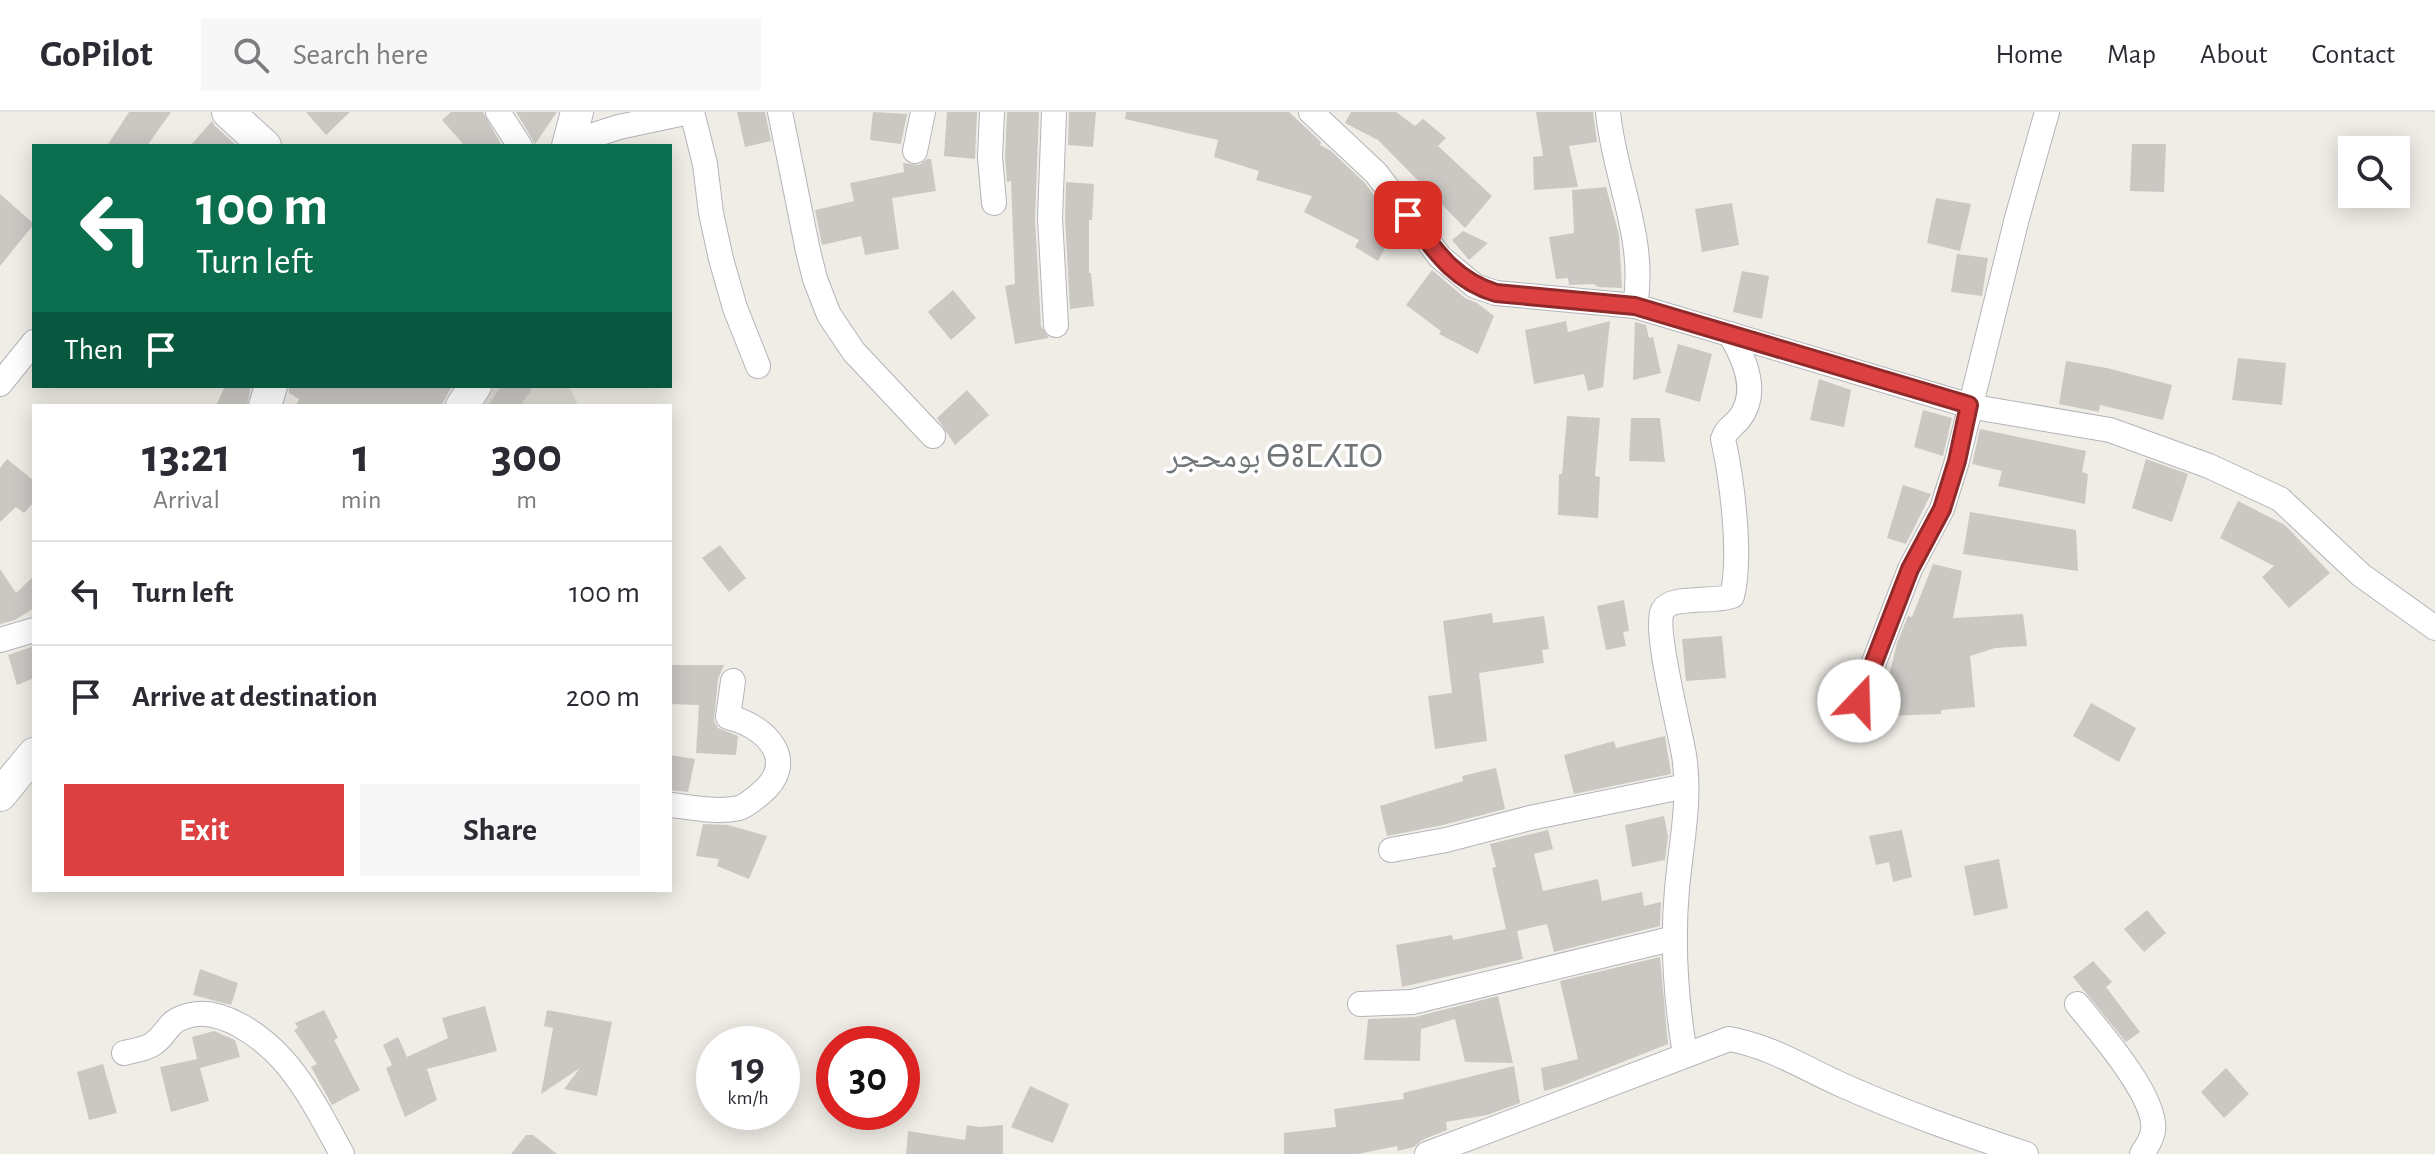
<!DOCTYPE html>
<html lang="en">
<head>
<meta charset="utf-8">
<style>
	body { margin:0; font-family:"Alegreya Sans","Noto Naskh Arabic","Noto Sans Tifinagh",sans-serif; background:#f7f7f7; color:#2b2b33; height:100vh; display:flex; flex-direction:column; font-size:30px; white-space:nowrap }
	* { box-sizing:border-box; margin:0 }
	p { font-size:26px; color:#7c7c81 }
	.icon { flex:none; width:44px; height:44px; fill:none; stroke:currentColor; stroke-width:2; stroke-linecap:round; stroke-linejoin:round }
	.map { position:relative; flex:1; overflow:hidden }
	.details { position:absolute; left:32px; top:292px; width:640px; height:488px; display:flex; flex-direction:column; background:#fff; border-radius:0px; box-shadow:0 4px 20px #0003 }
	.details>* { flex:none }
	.banner { position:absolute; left:32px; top:32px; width:640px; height:244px; border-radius:0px; box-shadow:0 4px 20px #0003; background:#0b6e4f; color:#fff; overflow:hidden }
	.buttons { position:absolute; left:2338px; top:24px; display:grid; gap:16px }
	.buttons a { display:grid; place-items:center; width:72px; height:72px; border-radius:0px; background:#fff; box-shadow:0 4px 20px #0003; font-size:40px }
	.speed { position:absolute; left:696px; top:914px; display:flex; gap:16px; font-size:40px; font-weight:700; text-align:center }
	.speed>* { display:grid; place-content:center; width:104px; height:104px; border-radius:50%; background:#fff; box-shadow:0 4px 20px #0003; line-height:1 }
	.speed small { font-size:20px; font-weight:400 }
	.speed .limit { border:12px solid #d22; background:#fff; color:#111 }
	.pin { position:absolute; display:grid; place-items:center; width:68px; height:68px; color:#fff; margin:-34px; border-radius:16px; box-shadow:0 4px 12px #0006 }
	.me { position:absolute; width:88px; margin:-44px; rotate:21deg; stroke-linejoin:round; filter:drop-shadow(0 0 6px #0008) }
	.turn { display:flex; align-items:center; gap:28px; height:168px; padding:0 32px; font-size:36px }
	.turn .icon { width:104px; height:104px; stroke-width:2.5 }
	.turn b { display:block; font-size:56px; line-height:68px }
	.then { display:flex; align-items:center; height:76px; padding:0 32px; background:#0003; gap:16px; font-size:30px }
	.eta { display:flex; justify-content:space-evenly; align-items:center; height:136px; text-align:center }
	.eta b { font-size:48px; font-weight:700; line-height:56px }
	.action { display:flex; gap:16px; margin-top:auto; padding:16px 32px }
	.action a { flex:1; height:92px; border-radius:0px; background:#dd4041; color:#fff; font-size:32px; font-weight:700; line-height:92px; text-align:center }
	.action a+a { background:#f7f7f7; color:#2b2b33 }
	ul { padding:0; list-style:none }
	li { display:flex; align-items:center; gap:24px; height:104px; padding:0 32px; border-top:2px solid #e1e1e2 }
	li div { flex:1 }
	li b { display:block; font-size:30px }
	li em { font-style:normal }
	header { display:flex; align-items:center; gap:48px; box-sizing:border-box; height:112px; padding:0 40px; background:#fff; border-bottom:2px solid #e1e1e2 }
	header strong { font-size:38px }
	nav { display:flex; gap:44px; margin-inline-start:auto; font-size:28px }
	.search { width:560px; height:72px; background:#f7f7f7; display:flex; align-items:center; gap:20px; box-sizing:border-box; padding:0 28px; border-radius:0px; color:#7c7c81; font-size:30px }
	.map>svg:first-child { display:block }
</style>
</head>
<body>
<header>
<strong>GoPilot</strong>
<div class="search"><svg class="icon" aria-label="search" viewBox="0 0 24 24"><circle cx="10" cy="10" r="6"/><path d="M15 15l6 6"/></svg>Search here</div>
<nav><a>Home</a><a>Map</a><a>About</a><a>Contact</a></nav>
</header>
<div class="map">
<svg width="2435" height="1042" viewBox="0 0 2435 1042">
	<rect width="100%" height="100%" fill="#f0ede7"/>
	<path fill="#dfdcd6" d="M 492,274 L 569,274 L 579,294 L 479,294 Z"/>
	<g fill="#cbc8c4">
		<path d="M 129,0 L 171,0 L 147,34 L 107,34 Z"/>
		<path d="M 306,0 L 350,0 L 326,23 Z"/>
		<path d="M 451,0 L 483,0 L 502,34 L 465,34 L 442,8 Z"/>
		<path d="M 516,0 L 557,0 L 535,32 Z"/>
		<path d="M 737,0 L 765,0 L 771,29 L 745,35 Z"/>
		<path d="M 873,0 L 907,2 L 901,32 L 870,28 Z"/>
		<path d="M 947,0 L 977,0 L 975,47 L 944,44 Z"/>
		<path d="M 1007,0 L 1039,0 L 1035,107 L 1041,214 L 1049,226 L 1015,232 L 1005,174 L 1015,172 L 1011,69 L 1007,70 L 1005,45 Z"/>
		<path d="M 1069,0 L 1096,0 L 1093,35 L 1068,33 Z"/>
		<path d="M 1126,0 L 1289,0 L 1321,30 L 1320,33 L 1331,39 L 1365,71 L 1382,94 L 1381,97 L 1397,114 L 1378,149 L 1355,135 L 1359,128 L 1304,100 L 1312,84 L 1256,68 L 1259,59 L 1214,45 L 1218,28 L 1125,7 Z"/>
		<path d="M 1351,0 L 1396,0 L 1415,14 L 1423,7 L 1446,26 L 1438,34 L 1492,84 L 1465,116 L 1378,28 L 1345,11 Z"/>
		<path d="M 1536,0 L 1593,0 L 1597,30 L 1569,34 L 1578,75 L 1534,78 L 1533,45 L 1543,44 Z"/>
		<path d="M 212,9 L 215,14 L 237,34 L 190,34 Z"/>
		<path d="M 2132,32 L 2166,32 L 2164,80 L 2130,79 Z"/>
		<path d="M 927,47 L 931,47 L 936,79 L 892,86 L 899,137 L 865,143 L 861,124 L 822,133 L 815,98 L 854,89 L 850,71 L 904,60 L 903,51 L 919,53 Z"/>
		<path d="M 1066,70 L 1094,72 L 1092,108 L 1089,108 L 1089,161 L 1091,161 L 1094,194 L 1070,197 L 1065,106 Z"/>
		<path d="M 1606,75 L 1619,123 L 1622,176 L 1598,175 L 1594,172 L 1569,173 L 1568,166 L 1556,167 L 1549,125 L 1574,121 L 1572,78 Z"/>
		<path d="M 0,82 L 34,112 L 0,154 Z"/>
		<path d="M 1936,86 L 1971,92 L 1960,139 L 1927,131 Z"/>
		<path d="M 1732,91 L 1739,133 L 1702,140 L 1695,97 Z"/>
		<path d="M 1463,119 L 1488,131 L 1469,148 L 1452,128 Z"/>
		<path d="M 1957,142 L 1988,146 L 1982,184 L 1951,180 Z"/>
		<path d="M 1432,158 L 1465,186 L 1477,191 L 1494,204 L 1478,242 L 1439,222 L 1441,219 L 1406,193 Z"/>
		<path d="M 1742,159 L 1769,164 L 1762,207 L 1733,200 Z"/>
		<path d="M 953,178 L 976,206 L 951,228 L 928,200 Z"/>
		<path d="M 1566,209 L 1568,220 L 1610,209 L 1603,275 L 1588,279 L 1584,262 L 1534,272 L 1525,218 Z"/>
		<path d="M 1635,210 L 1646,213 L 1649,226 L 1653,225 L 1661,261 L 1633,268 Z"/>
		<path d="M 1678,232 L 1712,242 L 1700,290 L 1665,280 Z"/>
		<path d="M 2238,246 L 2286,251 L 2282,293 L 2232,288 Z"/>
		<path d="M 2066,249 L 2107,256 L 2172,273 L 2163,308 L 2100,293 L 2099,300 L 2059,292 Z"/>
		<path d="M 1819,267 L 1851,278 L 1844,315 L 1810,308 Z"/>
		<path d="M 225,274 L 251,274 L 247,294 L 216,294 Z"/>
		<path d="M 289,274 L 452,274 L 441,294 L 296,294 L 299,287 L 289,281 Z"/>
		<path d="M 501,274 L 534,274 L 520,294 L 488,294 Z"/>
		<path d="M 967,278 L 989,303 L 955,333 L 937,306 Z"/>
		<path d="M 1923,298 L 1952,306 L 1943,344 L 1914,335 Z"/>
		<path d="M 1567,304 L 1600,306 L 1595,364 L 1600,365 L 1598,406 L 1558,403 L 1559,362 L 1562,362 Z"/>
		<path d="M 1631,306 L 1660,306 L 1665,350 L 1629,349 Z"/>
		<path d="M 1980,317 L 2086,339 L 2082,360 L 2088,362 L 2085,392 L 1998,374 L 2002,359 L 1972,352 Z"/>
		<path d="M 7,347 L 34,369 L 34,390 L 24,401 L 16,395 L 0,410 L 0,356 Z"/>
		<path d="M 2146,347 L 2188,362 L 2172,410 L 2132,396 Z"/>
		<path d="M 1903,373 L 1931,382 L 1906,432 L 1887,426 Z"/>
		<path d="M 2238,389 L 2285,413 L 2330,461 L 2289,496 L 2262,465 L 2274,454 L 2220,426 Z"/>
		<path d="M 1970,400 L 2076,418 L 2078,459 L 1963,442 Z"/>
		<path d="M 720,433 L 746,466 L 729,480 L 702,446 Z"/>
		<path d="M 1933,452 L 1962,459 L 1953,506 L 2023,502 L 2027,534 L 1995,536 L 1970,544 L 1975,595 L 1941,598 L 1941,602 L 1882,604 L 1881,573 L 1883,568 L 1888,568 L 1897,531 L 1908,504 L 1912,505 Z"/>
		<path d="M 0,457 L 16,481 L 34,464 L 34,496 L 15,508 L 0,512 Z"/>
		<path d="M 1624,488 L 1629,519 L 1623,520 L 1626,534 L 1606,538 L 1597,494 Z"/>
		<path d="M 1492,501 L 1493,511 L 1544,504 L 1549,537 L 1542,538 L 1544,551 L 1479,561 L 1487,629 L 1435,637 L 1428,584 L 1452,581 L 1443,509 Z"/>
		<path d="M 1722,524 L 1726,566 L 1686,569 L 1682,527 Z"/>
		<path d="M 34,534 L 34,566 L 17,573 L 8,543 Z"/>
		<path d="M 670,553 L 724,553 L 718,567 L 714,609 L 718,616 L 738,624 L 736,643 L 696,641 L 699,593 L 670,592 Z"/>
		<path d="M 2091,591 L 2136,616 L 2119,650 L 2073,624 Z"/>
		<path d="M 1665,624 L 1671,662 L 1574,682 L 1564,643 L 1614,629 L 1616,636 Z"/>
		<path d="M 670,643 L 695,647 L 688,680 L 670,678 Z"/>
		<path d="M 1496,656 L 1505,697 L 1443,713 L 1387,724 L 1380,694 L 1463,669 L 1462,664 Z"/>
		<path d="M 1664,704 L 1668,724 L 1665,748 L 1632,755 L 1625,713 Z"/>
		<path d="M 703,712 L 728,713 L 767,724 L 749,767 L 717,754 L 719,747 L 696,744 Z"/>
		<path d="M 1548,718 L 1553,737 L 1534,742 L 1543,779 L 1598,767 L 1602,789 L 1642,780 L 1644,794 L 1661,790 L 1660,814 L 1554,840 L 1547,812 L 1517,819 L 1523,847 L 1402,875 L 1396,833 L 1452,823 L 1453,828 L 1506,817 L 1492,756 L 1496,755 L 1490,732 Z"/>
		<path d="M 1902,718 L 1912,765 L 1893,770 L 1889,750 L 1876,753 L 1869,724 Z"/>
		<path d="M 1999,747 L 2008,796 L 1974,804 L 1964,754 Z"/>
		<path d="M 2147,798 L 2166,821 L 2144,840 L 2124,817 Z"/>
		<path d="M 1660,845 L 1668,932 L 1562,974 L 1544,979 L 1541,956 L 1578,947 L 1560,869 Z"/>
		<path d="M 2093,849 L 2112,870 L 2106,875 L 2140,920 L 2126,930 L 2073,865 Z"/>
		<path d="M 200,857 L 238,871 L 231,893 L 193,883 Z"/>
		<path d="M 1498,884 L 1513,951 L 1465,950 L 1455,907 L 1421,917 L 1420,949 L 1364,948 L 1368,907 L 1415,905 Z"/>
		<path d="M 485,894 L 497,939 L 427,957 L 437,988 L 405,1005 L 386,956 L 392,953 L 383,933 L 398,925 L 407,945 L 448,926 L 442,906 Z"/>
		<path d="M 324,898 L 338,926 L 334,928 L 360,978 L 332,993 L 311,955 L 317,952 L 294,918 L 298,916 L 295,911 Z"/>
		<path d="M 547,898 L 612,910 L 597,984 L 564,977 L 580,956 L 541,982 L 553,916 L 544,914 Z"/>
		<path d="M 214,919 L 235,928 L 240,945 L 200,956 L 209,989 L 171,1000 L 160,955 L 197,947 L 192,925 Z"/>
		<path d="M 103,952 L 117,1001 L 89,1008 L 77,960 Z"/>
		<path d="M 1514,954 L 1520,991 L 1487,1003 L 1446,1010 L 1447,1018 L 1422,1028 L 1414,1035 L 1398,1039 L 1397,1034 L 1358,1042 L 1284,1042 L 1284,1021 L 1336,1015 L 1334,997 L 1404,987 L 1403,981 Z"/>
		<path d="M 2226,956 L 2249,982 L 2224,1006 L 2201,980 Z"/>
		<path d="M 1030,974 L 1069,992 L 1053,1031 L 1011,1015 Z"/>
		<path d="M 967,1013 L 979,1015 L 1003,1013 L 1003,1042 L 906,1042 L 908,1019 L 965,1028 Z"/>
		<path d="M 526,1023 L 533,1023 L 557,1042 L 511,1042 Z"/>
	</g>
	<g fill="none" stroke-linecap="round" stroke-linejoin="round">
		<defs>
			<g id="street">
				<path d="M 498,0 L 520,34"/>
				<path d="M 692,0 L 705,52 L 711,101 L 721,147 L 735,196 L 758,254"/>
				<path d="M 780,0 L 808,139 L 815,167 L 829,203 L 854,240 L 933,324"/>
				<path d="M 992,0 L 990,45 L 994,91"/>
				<path d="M 1054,0 L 1050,106 L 1056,213"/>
				<path d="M 1311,0 L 1376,61 L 1440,145 L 1475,174 L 1496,181 L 1635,194 L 1974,295 L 2110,318 L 2209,354 L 2280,387 L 2361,463 L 2435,516"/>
				<path d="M 1608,0 C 1614,65 1647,127 1635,194"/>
				<path d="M 569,31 L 619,15 L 689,0"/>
				<path d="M 915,39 L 923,0"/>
				<path d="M 0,272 L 34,230"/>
				<path d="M 0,528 L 34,518"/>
				<path d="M 1859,589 L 1910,457 L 1942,397 L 1957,349 L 2017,106 L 2047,0"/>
				<path d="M 670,693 C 692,695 717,701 739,696 C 746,694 754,687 760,682 C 800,650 767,614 728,605 L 733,569"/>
				<path d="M 1391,738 L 1446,728 L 1530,706 L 1686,674"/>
				<path d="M 1360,892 L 1412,890 L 1675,826"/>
				<path d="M 2077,892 C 2098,918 2158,986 2153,1019 C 2152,1027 2146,1036 2142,1042"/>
				<path d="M 124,941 C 132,939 146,937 153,932 C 171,919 165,909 191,903 C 222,895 262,925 282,947 C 306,973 325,1011 342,1042"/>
				<path d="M 1685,942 C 1676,888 1672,832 1677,777 C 1681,732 1691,688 1684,643 C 1680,618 1653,515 1663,498 C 1672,483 1714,491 1732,484 C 1742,445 1732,367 1723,327 C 1726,317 1733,314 1739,307 C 1760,281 1745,247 1730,222"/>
				<path d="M 1427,1042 L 1729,927 C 1770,934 1804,956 1842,973 C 1902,1000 1963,1021 2026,1042"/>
			</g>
			<g id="secondary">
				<path d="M 228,0 L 265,34"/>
				<path d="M 568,34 L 577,0"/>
				<path d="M 265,294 L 271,274"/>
				<path d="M 462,294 L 475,274"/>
				<path d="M 0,683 L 34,642"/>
			</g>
		</defs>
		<use href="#street" stroke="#b2b5b8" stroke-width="26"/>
		<use href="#secondary" stroke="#b3b7bb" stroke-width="34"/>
		<use href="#street" stroke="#fff" stroke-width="24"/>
		<use href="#secondary" stroke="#fff" stroke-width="32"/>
	</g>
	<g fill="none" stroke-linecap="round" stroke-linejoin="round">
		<defs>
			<path id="route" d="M 1408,103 C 1434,137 1453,168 1496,181 L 1635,194 L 1969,293 L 1957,349 L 1942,397 L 1910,457 L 1859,589"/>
		</defs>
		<use href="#route" stroke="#902a2a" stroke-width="20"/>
		<use href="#route" stroke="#dd4041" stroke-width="14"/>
	</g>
	<g text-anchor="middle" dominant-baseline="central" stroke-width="7" stroke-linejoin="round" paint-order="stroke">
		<g font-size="32" fill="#707578" stroke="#fff">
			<text x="1275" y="345">بومحجر ⴱⵓⵎⵃⵊⵔ</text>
		</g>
	</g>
</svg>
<div class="buttons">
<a><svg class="icon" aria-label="search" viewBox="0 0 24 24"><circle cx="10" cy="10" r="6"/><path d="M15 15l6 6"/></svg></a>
</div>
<div class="speed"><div>19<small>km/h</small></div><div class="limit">30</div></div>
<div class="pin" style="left:1408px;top:103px;background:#d93025"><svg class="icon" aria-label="arrive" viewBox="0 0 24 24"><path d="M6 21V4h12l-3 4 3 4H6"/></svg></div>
<svg class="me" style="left:1859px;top:589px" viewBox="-20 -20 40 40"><circle r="19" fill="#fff"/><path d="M0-13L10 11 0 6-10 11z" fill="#dd4041"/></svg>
<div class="banner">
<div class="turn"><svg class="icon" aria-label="left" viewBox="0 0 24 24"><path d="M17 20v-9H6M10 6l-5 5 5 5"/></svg><div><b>100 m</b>Turn left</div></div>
<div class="then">Then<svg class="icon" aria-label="arrive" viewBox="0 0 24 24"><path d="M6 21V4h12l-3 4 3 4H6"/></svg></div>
</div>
<section class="details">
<div class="eta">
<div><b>13:21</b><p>Arrival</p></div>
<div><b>1</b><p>min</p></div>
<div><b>300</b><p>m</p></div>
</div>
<ul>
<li><svg class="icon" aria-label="left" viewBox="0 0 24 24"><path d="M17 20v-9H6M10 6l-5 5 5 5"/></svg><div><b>Turn left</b></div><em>100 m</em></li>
<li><svg class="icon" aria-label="arrive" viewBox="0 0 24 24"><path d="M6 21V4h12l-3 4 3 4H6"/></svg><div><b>Arrive at destination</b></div><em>200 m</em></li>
</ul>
<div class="action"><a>Exit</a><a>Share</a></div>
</section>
</div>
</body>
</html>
